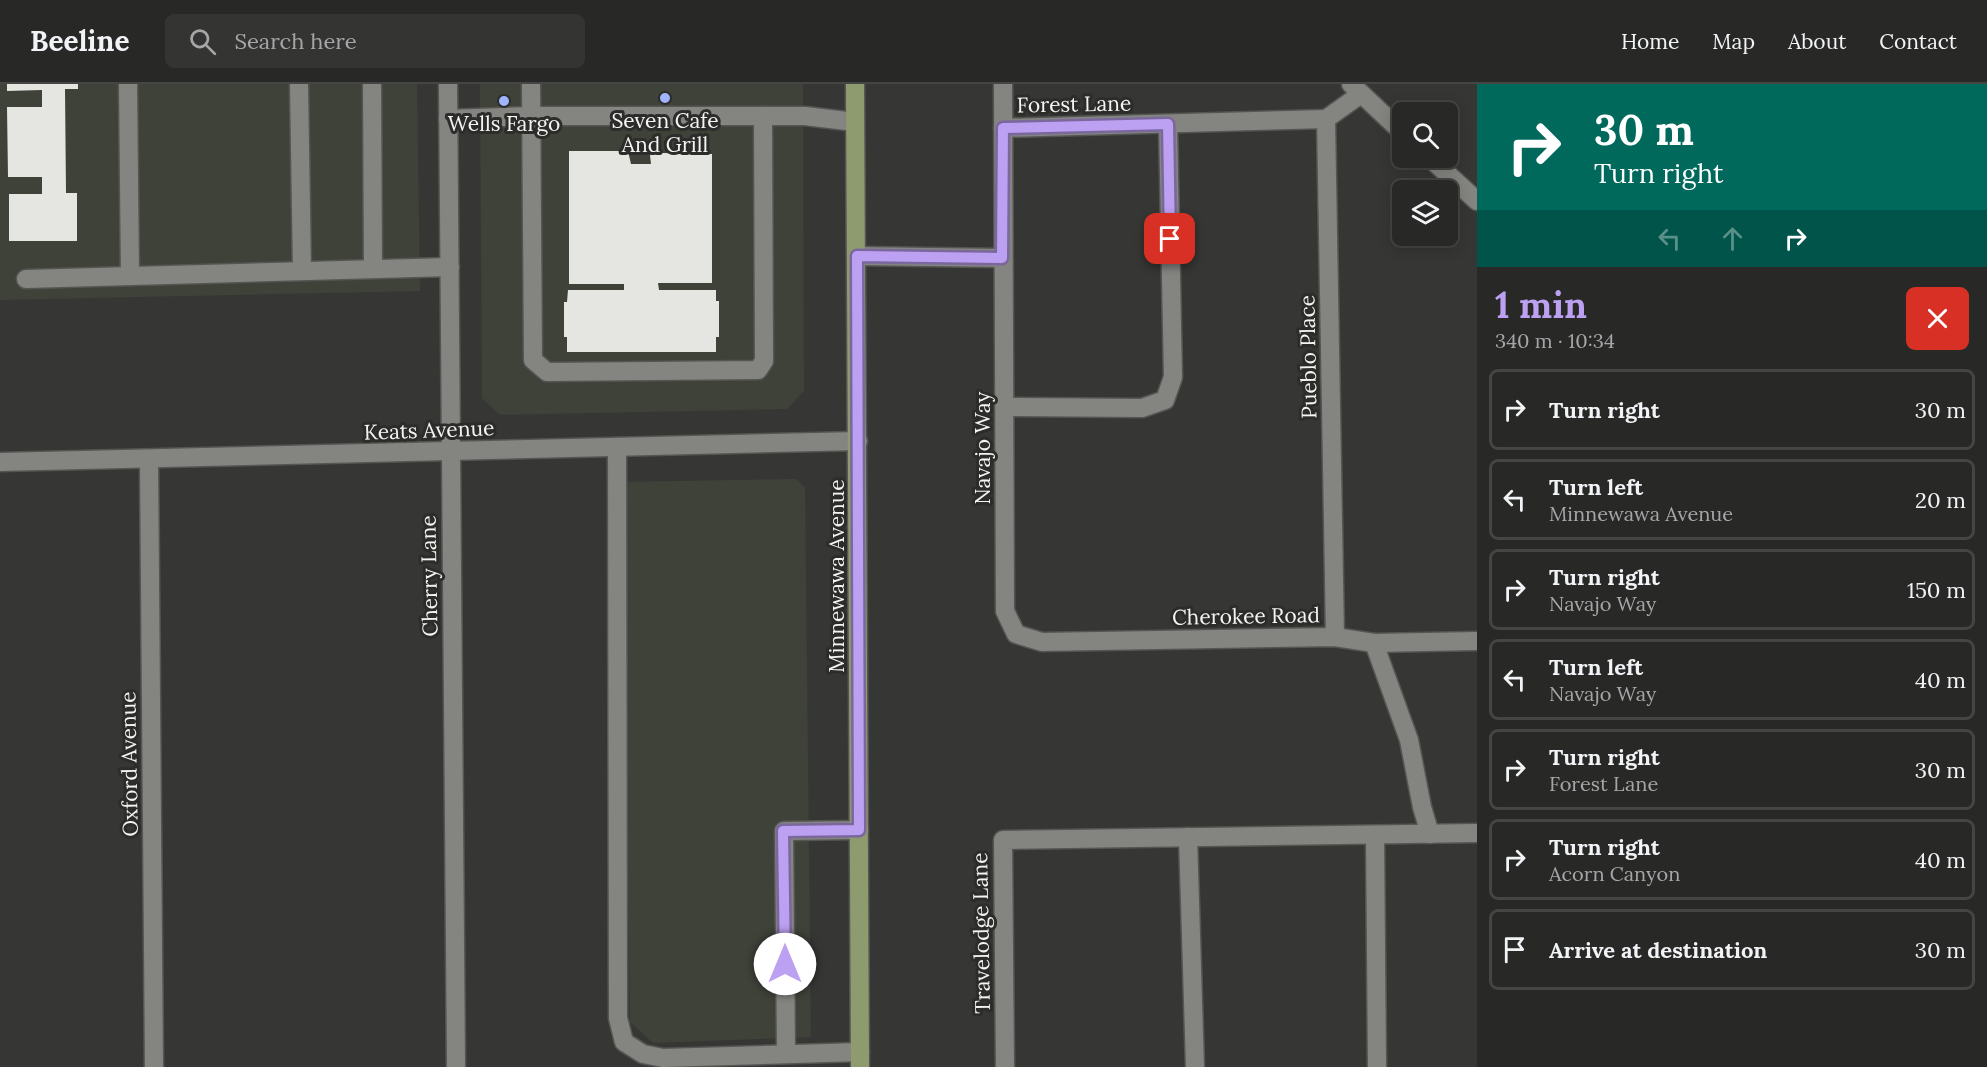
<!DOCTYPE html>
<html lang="en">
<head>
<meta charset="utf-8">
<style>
	body { margin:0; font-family:Lora,serif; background:#343533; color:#f1f3f6; height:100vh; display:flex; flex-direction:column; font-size:22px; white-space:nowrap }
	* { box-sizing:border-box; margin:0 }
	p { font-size:20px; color:#a5a6a7 }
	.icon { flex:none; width:33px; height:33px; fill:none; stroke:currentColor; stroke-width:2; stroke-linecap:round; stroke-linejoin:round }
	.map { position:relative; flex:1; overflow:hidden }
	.drawer { display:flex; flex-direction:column; background:#282927; width:510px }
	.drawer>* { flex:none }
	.guide { background:#00695c; color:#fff; overflow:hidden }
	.buttons { position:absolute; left:1392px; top:18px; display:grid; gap:12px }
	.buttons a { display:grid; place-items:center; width:66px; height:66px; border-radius:9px; background:#282927; box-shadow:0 3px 15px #0003,0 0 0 2px #444544; font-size:30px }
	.pin { position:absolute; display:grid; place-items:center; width:51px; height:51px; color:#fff; margin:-26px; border-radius:12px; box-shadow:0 3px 9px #0006 }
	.me { position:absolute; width:66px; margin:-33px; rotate:0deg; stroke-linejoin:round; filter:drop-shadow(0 0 4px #0008) }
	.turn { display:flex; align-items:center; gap:21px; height:126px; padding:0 18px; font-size:27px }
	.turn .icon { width:78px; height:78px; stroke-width:2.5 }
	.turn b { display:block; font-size:42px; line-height:51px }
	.lanes { display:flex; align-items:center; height:57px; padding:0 18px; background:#0003; justify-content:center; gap:30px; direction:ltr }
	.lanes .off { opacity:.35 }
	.round { display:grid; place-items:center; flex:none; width:63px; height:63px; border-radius:9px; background:#343533 }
	.overview { display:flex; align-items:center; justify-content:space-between; height:102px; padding:0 18px }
	h1 { font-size:36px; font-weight:700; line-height:45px; color:#bca0f2 }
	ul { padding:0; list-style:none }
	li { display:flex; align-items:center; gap:18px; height:81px; margin:0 12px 9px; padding:0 6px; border:3px solid #444544; border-radius:9px }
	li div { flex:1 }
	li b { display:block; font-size:22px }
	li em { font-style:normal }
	header { display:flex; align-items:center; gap:36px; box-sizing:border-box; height:84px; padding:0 30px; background:#282927; border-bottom:2px solid #444544 }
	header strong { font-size:28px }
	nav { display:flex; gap:33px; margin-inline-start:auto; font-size:21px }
	.search { width:420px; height:54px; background:#343533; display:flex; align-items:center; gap:15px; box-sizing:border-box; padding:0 21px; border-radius:9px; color:#a5a6a7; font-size:22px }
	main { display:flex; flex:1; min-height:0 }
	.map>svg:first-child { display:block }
</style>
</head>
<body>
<header>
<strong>Beeline</strong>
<div class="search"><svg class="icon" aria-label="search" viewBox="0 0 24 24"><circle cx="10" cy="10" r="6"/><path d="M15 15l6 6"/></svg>Search here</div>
<nav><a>Home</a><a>Map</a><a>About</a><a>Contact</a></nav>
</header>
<main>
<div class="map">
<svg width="1477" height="983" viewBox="0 0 1477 983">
	<rect width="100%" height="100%" fill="#363734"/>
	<g fill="#3f4239">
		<path d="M 0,0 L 417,0 L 420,207 L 0,216 Z"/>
		<path d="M 480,0 L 803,0 L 804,307 L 787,325 L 500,331 L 482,314 Z"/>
		<path d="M 796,395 L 805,404 L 811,953 L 653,959 L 630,938 L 622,398 Z"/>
	</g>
	<g fill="#e5e6e2">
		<path d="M 7,0 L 78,0 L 78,5 L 65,5 L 66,109 L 77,109 L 77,157 L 9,157 L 9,110 L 42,110 L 42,93 L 8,93 L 7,23 L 42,23 L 42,6 L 7,7 Z"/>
		<path d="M 569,67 L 628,67 L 631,80 L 651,80 L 650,71 L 662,69 L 712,70 L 712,199 L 658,199 L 659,206 L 716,206 L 716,217 L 719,217 L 719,253 L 716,253 L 716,268 L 567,268 L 567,253 L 564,253 L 564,218 L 567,218 L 568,206 L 624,206 L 624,200 L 569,200 Z"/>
	</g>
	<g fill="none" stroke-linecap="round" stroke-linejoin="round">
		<defs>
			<g id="minor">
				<path d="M 128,0 L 130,192"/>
				<path d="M 299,0 L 302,187"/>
				<path d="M 372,0 L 373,185"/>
				<path d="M 448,0 L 456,983"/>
				<path d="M 531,0 L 533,276 L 547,288 L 758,286 L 764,277 L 763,32"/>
				<path d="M 1003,0 L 1005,527 L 1016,550 L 1042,558 L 1335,553 L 1374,559 L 1477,557"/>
				<path d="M 1351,0 L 1402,48"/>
				<path d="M 448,35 L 531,32 L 805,32 L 855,38"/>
				<path d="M 1003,44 L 1326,35"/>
				<path d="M 1430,74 L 1477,117"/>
				<path d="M 857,172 L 1002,174"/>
				<path d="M 26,195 L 450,183"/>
				<path d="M 1005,323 L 1142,324 L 1165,316 L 1173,293 L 1168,40"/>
				<path d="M 617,363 L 618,934 L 624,958 L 643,970 L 663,974 L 860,968"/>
				<path d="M 149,376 L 154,983"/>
				<path d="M 0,378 L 858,357"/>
				<path d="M 1335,553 L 1326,35 L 1361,10"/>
				<path d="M 1374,559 L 1409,656 L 1422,723 L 1430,750"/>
				<path d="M 1375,751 L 1377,983"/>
				<path d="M 1188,753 L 1195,983"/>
				<path d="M 786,969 L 784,747 L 859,746"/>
				<path d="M 1005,983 L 1003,756 L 1477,749"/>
			</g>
			<path id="major" d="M 855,0 L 860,983"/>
		</defs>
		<use href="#minor" stroke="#555653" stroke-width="21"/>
		<use href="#major" stroke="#555653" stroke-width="21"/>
		<use href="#minor" stroke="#848581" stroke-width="18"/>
		<use href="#major" stroke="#8e9b6e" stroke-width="18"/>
	</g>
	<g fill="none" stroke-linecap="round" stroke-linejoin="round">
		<defs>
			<path id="route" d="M 785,880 L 783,747 L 859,746 L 857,172 L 1002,174 L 1003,44 L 1168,40 L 1170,155"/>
		</defs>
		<use href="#route" stroke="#7a689d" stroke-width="15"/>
		<use href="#route" stroke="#bca0f2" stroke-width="10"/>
	</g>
	<g fill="#a0b3fd" stroke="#2c2d2a" stroke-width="2">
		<circle cx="665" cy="14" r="6"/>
		<circle cx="504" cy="17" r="6"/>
	</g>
	<g text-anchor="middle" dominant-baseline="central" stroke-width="6" stroke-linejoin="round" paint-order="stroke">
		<g font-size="21" fill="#f4f5f2" stroke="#2c2d2a">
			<text transform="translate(1074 20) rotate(-1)">Forest Lane</text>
			<text transform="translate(1308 273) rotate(-91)">Pueblo Place</text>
			<text transform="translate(429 346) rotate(-2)">Keats Avenue</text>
			<text transform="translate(982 364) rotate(-90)">Navajo Way</text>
			<text transform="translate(429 492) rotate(-91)">Cherry Lane</text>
			<text transform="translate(836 492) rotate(-90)">Minnewawa Avenue</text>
			<text transform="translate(1246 532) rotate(-1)">Cherokee Road</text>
			<text transform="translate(129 680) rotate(-91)">Oxford Avenue</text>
			<text transform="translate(981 849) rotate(-91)">Travelodge Lane</text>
		</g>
		<g font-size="21" fill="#f4f5f2" stroke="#2c2d2a">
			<text x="665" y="36">Seven Cafe<tspan x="665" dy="24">And Grill</tspan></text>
			<text x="504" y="39">Wells Fargo</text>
		</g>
	</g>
</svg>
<div class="buttons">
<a><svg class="icon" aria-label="search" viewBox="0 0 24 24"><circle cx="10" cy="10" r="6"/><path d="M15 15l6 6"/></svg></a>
<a><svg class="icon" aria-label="layers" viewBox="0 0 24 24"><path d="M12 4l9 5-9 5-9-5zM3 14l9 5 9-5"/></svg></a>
</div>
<div class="pin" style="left:1170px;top:155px;background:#d93025"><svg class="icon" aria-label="arrive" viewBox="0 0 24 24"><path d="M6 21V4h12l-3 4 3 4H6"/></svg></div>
<svg class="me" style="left:785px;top:880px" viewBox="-20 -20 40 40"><circle r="19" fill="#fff"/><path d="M0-13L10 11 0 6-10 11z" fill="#bca0f2"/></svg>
</div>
<section class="drawer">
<div class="guide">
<div class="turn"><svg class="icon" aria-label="right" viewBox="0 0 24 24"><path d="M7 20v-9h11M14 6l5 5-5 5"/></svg><div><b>30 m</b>Turn right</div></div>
<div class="lanes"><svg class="icon off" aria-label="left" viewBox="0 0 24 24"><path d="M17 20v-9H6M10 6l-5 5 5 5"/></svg><svg class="icon off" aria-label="ahead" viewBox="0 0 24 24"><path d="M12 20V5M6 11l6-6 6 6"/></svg><svg class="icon" aria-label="right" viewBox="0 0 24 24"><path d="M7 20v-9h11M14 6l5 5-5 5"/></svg></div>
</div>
<div class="overview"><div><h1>1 min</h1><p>340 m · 10:34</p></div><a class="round" style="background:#d93025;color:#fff"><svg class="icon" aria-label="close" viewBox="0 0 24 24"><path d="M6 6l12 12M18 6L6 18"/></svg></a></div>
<ul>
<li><svg class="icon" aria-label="right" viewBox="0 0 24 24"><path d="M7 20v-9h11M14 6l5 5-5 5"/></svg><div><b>Turn right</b></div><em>30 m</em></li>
<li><svg class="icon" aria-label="left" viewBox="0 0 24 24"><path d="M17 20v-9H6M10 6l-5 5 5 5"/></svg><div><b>Turn left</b><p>Minnewawa Avenue</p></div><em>20 m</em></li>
<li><svg class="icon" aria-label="right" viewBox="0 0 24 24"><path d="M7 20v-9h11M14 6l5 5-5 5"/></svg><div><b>Turn right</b><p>Navajo Way</p></div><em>150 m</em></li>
<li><svg class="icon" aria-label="left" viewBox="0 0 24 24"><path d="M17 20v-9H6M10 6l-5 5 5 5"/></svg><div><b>Turn left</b><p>Navajo Way</p></div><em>40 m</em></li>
<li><svg class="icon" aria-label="right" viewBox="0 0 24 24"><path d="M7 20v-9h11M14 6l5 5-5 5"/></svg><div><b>Turn right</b><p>Forest Lane</p></div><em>30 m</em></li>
<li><svg class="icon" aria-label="right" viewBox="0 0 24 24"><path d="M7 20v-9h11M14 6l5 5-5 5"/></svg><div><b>Turn right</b><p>Acorn Canyon</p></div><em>40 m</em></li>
<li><svg class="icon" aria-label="arrive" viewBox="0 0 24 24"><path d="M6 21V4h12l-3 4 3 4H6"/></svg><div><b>Arrive at destination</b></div><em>30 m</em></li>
</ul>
</section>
</main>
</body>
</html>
